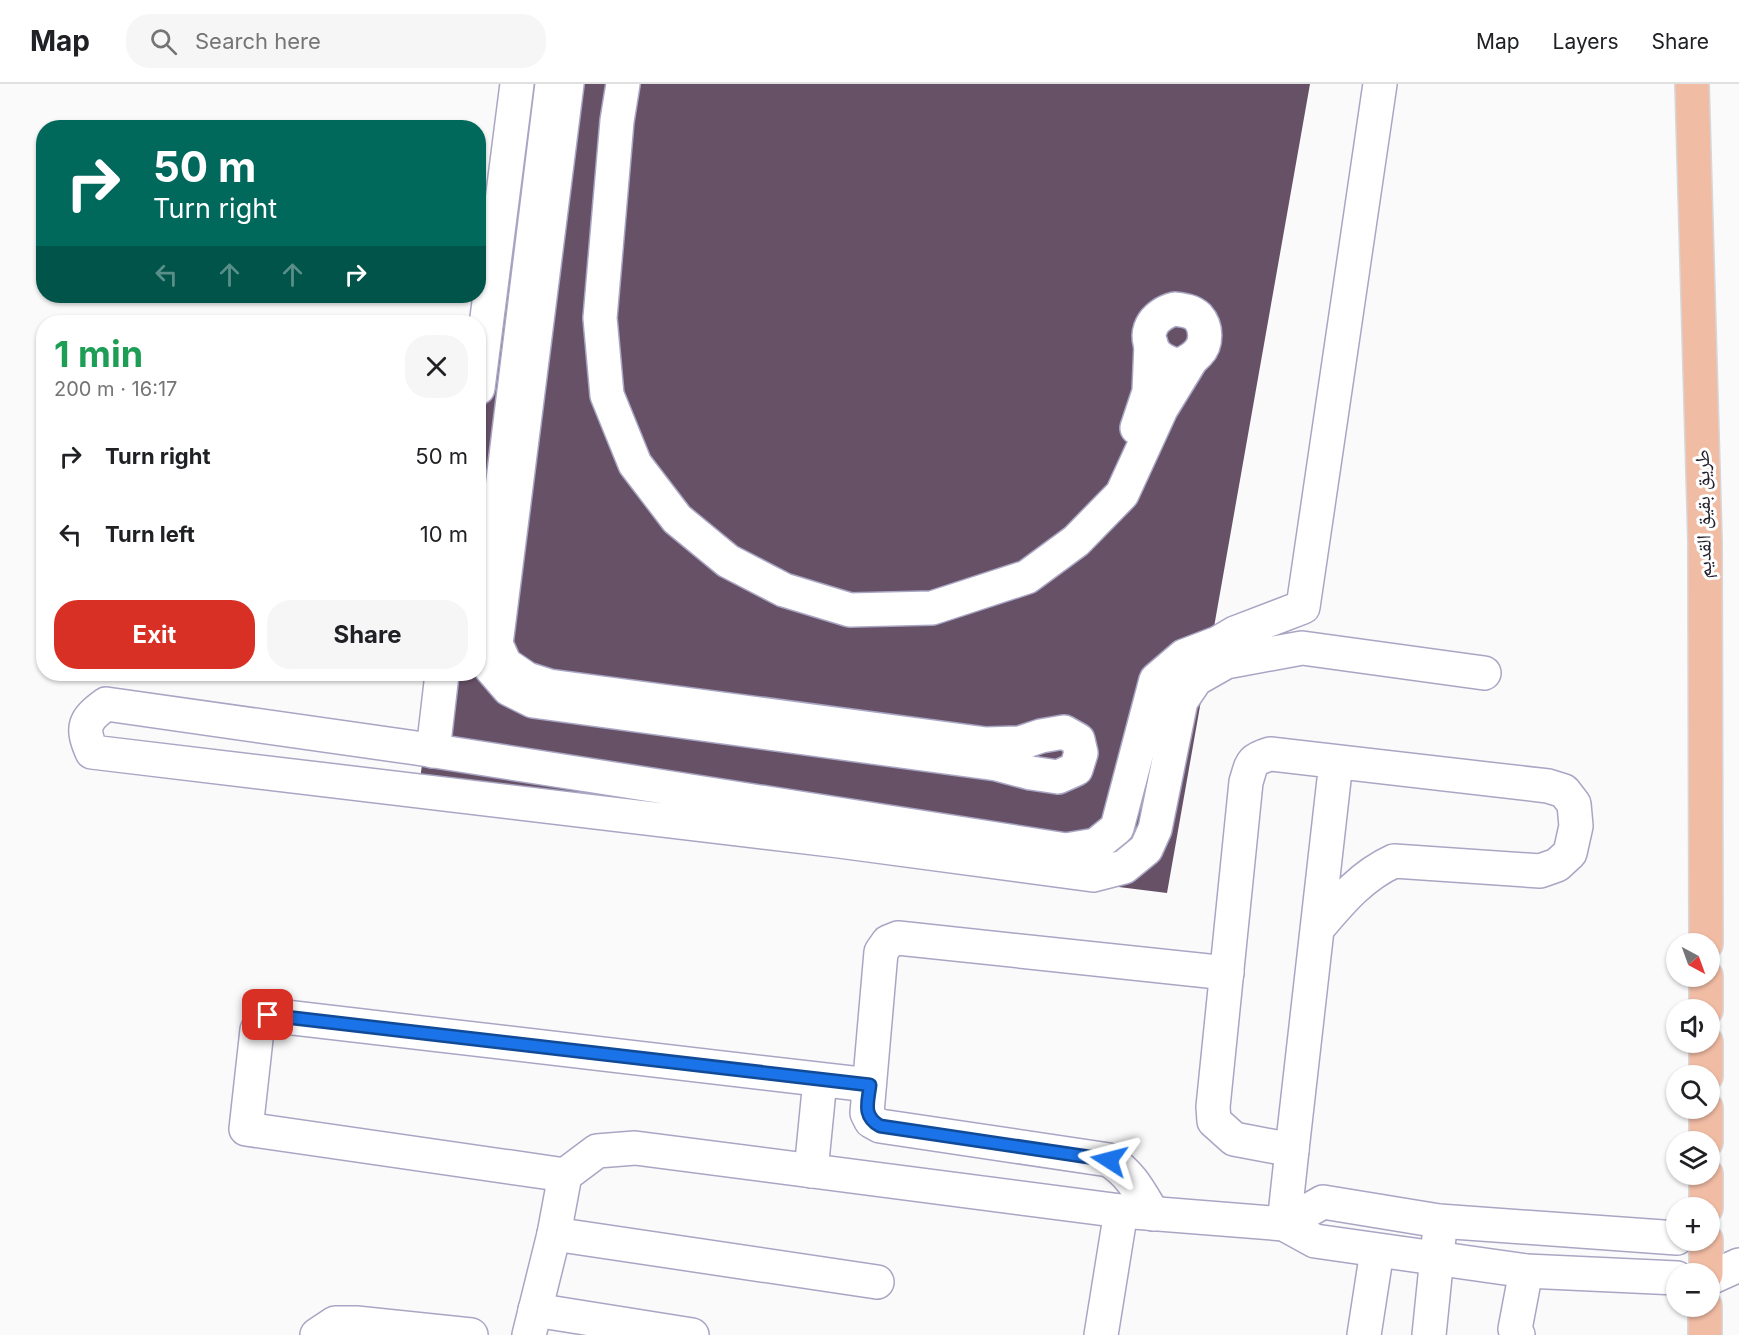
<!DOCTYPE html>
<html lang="en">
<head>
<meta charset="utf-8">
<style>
	body { margin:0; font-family:Inter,"Noto Naskh Arabic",sans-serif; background:#f6f6f6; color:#202124; height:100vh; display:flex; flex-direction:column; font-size:22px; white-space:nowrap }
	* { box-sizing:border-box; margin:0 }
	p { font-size:20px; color:#757577 }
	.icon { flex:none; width:33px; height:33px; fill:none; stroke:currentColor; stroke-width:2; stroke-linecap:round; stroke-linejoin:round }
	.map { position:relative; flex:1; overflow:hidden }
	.details { position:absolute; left:36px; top:231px; width:450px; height:366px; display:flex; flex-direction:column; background:#fff; border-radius:24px; box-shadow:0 2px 4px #0004 }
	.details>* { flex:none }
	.top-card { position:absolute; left:36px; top:36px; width:450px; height:183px; border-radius:24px; box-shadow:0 2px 4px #0004; background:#00695c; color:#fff; overflow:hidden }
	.needle { width:39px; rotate:139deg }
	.tools { position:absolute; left:1666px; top:849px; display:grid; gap:12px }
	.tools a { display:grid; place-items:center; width:54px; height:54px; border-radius:50%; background:#fff; box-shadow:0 2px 4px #0004; font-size:30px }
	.pin { position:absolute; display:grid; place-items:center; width:51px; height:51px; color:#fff; margin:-26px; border-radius:12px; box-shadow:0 3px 9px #0006 }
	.me { position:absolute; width:66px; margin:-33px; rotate:279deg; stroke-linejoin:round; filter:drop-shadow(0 0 4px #0008) }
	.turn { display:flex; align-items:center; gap:21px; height:126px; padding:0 18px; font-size:27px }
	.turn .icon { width:78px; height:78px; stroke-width:2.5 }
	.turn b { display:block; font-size:42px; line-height:51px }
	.lanes { display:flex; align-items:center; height:57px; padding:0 18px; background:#0003; justify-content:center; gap:30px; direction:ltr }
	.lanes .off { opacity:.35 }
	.round { display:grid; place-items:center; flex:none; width:63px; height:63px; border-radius:24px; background:#f6f6f6 }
	.head { display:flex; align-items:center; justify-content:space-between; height:102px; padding:0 18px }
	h1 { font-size:36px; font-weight:700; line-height:45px; color:#1e9e55 }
	.cta { display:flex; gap:12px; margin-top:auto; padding:12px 18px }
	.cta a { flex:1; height:69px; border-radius:24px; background:#d93025; color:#fff; font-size:24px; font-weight:700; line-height:69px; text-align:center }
	.cta a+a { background:#f6f6f6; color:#202124 }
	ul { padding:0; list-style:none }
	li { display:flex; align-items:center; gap:18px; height:78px; padding:0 18px }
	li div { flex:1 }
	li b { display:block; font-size:22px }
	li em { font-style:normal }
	header { display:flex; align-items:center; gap:36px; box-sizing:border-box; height:84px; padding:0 30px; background:#fff; border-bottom:2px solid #e0e0e0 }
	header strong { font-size:28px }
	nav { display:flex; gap:33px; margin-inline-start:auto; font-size:21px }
	.search { width:420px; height:54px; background:#f6f6f6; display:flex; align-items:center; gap:15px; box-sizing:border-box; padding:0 21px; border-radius:24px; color:#757577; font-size:22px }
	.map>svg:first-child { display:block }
</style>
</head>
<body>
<header>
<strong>Map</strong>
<div class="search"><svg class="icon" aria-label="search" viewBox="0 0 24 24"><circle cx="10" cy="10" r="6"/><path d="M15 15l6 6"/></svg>Search here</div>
<nav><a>Map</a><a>Layers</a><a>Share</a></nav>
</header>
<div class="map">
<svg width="1739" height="1251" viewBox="0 0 1739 1251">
	<rect width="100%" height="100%" fill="#fafafa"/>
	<path fill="#675167" d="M 518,0 L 1310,0 L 1167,809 L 417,716 L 435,590 L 478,590 L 478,281 Z"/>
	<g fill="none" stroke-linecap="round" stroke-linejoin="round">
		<defs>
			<g id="minor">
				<path d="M 552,0 L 483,558 L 490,583 L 509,605 L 533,617 L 997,680 L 1031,689 L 1058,693 L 1076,685 L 1081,669 L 1078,656 L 1064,648 L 1041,652 L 1020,659 L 986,660 L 549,602 L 527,595 L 505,580 L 496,560 L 567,0"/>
				<path d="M 623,0 L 617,37 L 600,234 L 607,311 L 635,380 L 677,435 L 728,477 L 784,506 L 850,526 L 932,524 L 1027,493 L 1076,457 L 1122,410 L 1161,325 L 1191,276"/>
				<path d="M 1380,0 L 1303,523 L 1235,549 L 1218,559 L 1184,572 L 1156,596 L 1117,744 L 1096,761 L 1066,766 L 416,664 L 106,620 C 84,636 81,643 92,668 L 839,757 L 1093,791 L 1124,783 L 1146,765 L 1155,745 L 1181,617 L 1196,595 L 1226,578 L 1302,564 L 1484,589"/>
				<path d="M 1175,225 C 1183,226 1192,227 1198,233 C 1207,243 1207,260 1198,269 C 1192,276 1185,279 1177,282 C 1170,279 1161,276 1156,270 C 1140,250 1154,230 1175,225 Z"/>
				<path d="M 478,304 L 517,0"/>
				<path d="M 1137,344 L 1149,308 L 1151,260"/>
				<path d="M 433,667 L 442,590"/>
				<path d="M 1317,845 C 1340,818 1361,792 1394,777 L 1540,787 L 1557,781 L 1570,769 L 1576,742 L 1574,720 L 1564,707 L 1548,702 L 1270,670 C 1250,676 1252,679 1246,698 L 1213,1023 L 1214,1037 L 1234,1055 L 1292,1066 L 1336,678"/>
				<path d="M 811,1087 L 820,996"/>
				<path d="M 565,1091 L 246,1045 L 257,946 L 261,938 L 268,931 L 869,1001"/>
				<path d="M 1153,1130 C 1139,1107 1132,1091 1109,1076 L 880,1042 L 871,1037 L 867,1029 L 881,868 L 888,858 L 898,854 L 1227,889"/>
				<path d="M 1284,1140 L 1323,1118 L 1439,1137 L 1677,1154"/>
				<path d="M 1284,1140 L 1292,1066"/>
				<path d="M 554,1150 L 877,1198"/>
				<path d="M 1710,1194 L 1739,1181"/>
				<path d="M 535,1226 L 692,1251"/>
				<path d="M 317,1251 L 335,1239 L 356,1239 L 471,1251"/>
				<path d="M 529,1251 L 554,1150 L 565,1091 L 597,1067 L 635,1064 L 1121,1127 L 1284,1140 L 1315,1157 L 1526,1187 L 1677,1194"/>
				<path d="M 1101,1251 L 1121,1127"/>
				<path d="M 1364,1251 L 1377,1167"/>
				<path d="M 1429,1251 L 1439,1153"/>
				<path d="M 1518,1251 L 1515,1245 L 1526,1187"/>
			</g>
			<g id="major">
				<path d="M 1692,0 L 1705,458 L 1706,860"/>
				<path d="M 1706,892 L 1706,926"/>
				<path d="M 1706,958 L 1706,992"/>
				<path d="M 1706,1024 L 1706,1058"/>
				<path d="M 1706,1090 L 1706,1124"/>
				<path d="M 1706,1190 L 1706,1156"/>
				<path d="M 1705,1251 L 1705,1222"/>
			</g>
		</defs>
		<use href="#minor" stroke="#a9a6c4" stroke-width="36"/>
		<use href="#major" stroke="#d7d7d9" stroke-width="36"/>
		<use href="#minor" stroke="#fff" stroke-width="33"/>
		<use href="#major" stroke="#f1bca4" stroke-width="33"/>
	</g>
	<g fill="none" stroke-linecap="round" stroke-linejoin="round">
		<defs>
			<path id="route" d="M 268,931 L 870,1001 C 868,1018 862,1032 880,1042 L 1109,1076"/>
		</defs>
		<use href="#route" stroke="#114b97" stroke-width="15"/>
		<use href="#route" stroke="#1a73e8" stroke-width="10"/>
	</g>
	<g text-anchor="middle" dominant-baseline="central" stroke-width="6" stroke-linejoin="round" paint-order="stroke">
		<g font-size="20" fill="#22212d" stroke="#fff">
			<text transform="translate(1703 430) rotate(-91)">طريق بقيق القديم</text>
		</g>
	</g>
</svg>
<div class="tools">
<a><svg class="needle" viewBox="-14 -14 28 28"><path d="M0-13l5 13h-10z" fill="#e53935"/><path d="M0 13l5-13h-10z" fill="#757577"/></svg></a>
<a><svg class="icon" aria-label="sound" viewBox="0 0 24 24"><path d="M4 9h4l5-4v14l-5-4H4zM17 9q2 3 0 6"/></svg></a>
<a><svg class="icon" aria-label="search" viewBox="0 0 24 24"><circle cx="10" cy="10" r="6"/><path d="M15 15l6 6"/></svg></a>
<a><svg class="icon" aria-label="layers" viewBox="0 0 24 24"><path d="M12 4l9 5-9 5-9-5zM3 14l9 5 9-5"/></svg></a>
<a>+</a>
<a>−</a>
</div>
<div class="pin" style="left:268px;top:931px;background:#d93025"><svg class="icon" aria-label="arrive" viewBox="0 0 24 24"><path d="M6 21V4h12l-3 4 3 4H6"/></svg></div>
<svg class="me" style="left:1109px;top:1076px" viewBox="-20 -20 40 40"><path d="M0-17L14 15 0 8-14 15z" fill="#1a73e8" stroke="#fff" stroke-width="4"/></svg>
<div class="top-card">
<div class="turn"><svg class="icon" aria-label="right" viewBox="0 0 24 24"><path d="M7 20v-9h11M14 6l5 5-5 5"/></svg><div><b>50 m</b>Turn right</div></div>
<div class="lanes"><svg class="icon off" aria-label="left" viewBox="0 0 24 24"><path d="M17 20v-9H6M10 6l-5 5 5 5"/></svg><svg class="icon off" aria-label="ahead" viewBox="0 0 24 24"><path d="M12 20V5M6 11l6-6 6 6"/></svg><svg class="icon off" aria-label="ahead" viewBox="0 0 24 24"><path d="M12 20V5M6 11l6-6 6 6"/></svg><svg class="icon" aria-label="right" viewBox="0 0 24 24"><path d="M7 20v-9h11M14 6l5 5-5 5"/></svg></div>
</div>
<section class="details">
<div class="head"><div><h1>1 min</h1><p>200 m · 16:17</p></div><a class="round"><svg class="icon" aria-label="close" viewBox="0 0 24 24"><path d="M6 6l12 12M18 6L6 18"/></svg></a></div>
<ul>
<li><svg class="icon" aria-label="right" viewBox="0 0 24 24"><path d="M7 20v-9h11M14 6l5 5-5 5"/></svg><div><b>Turn right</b></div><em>50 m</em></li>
<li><svg class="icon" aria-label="left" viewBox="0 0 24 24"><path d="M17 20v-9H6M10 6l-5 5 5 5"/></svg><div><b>Turn left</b></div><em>10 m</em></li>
</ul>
<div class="cta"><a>Exit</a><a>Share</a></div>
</section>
</div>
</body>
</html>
